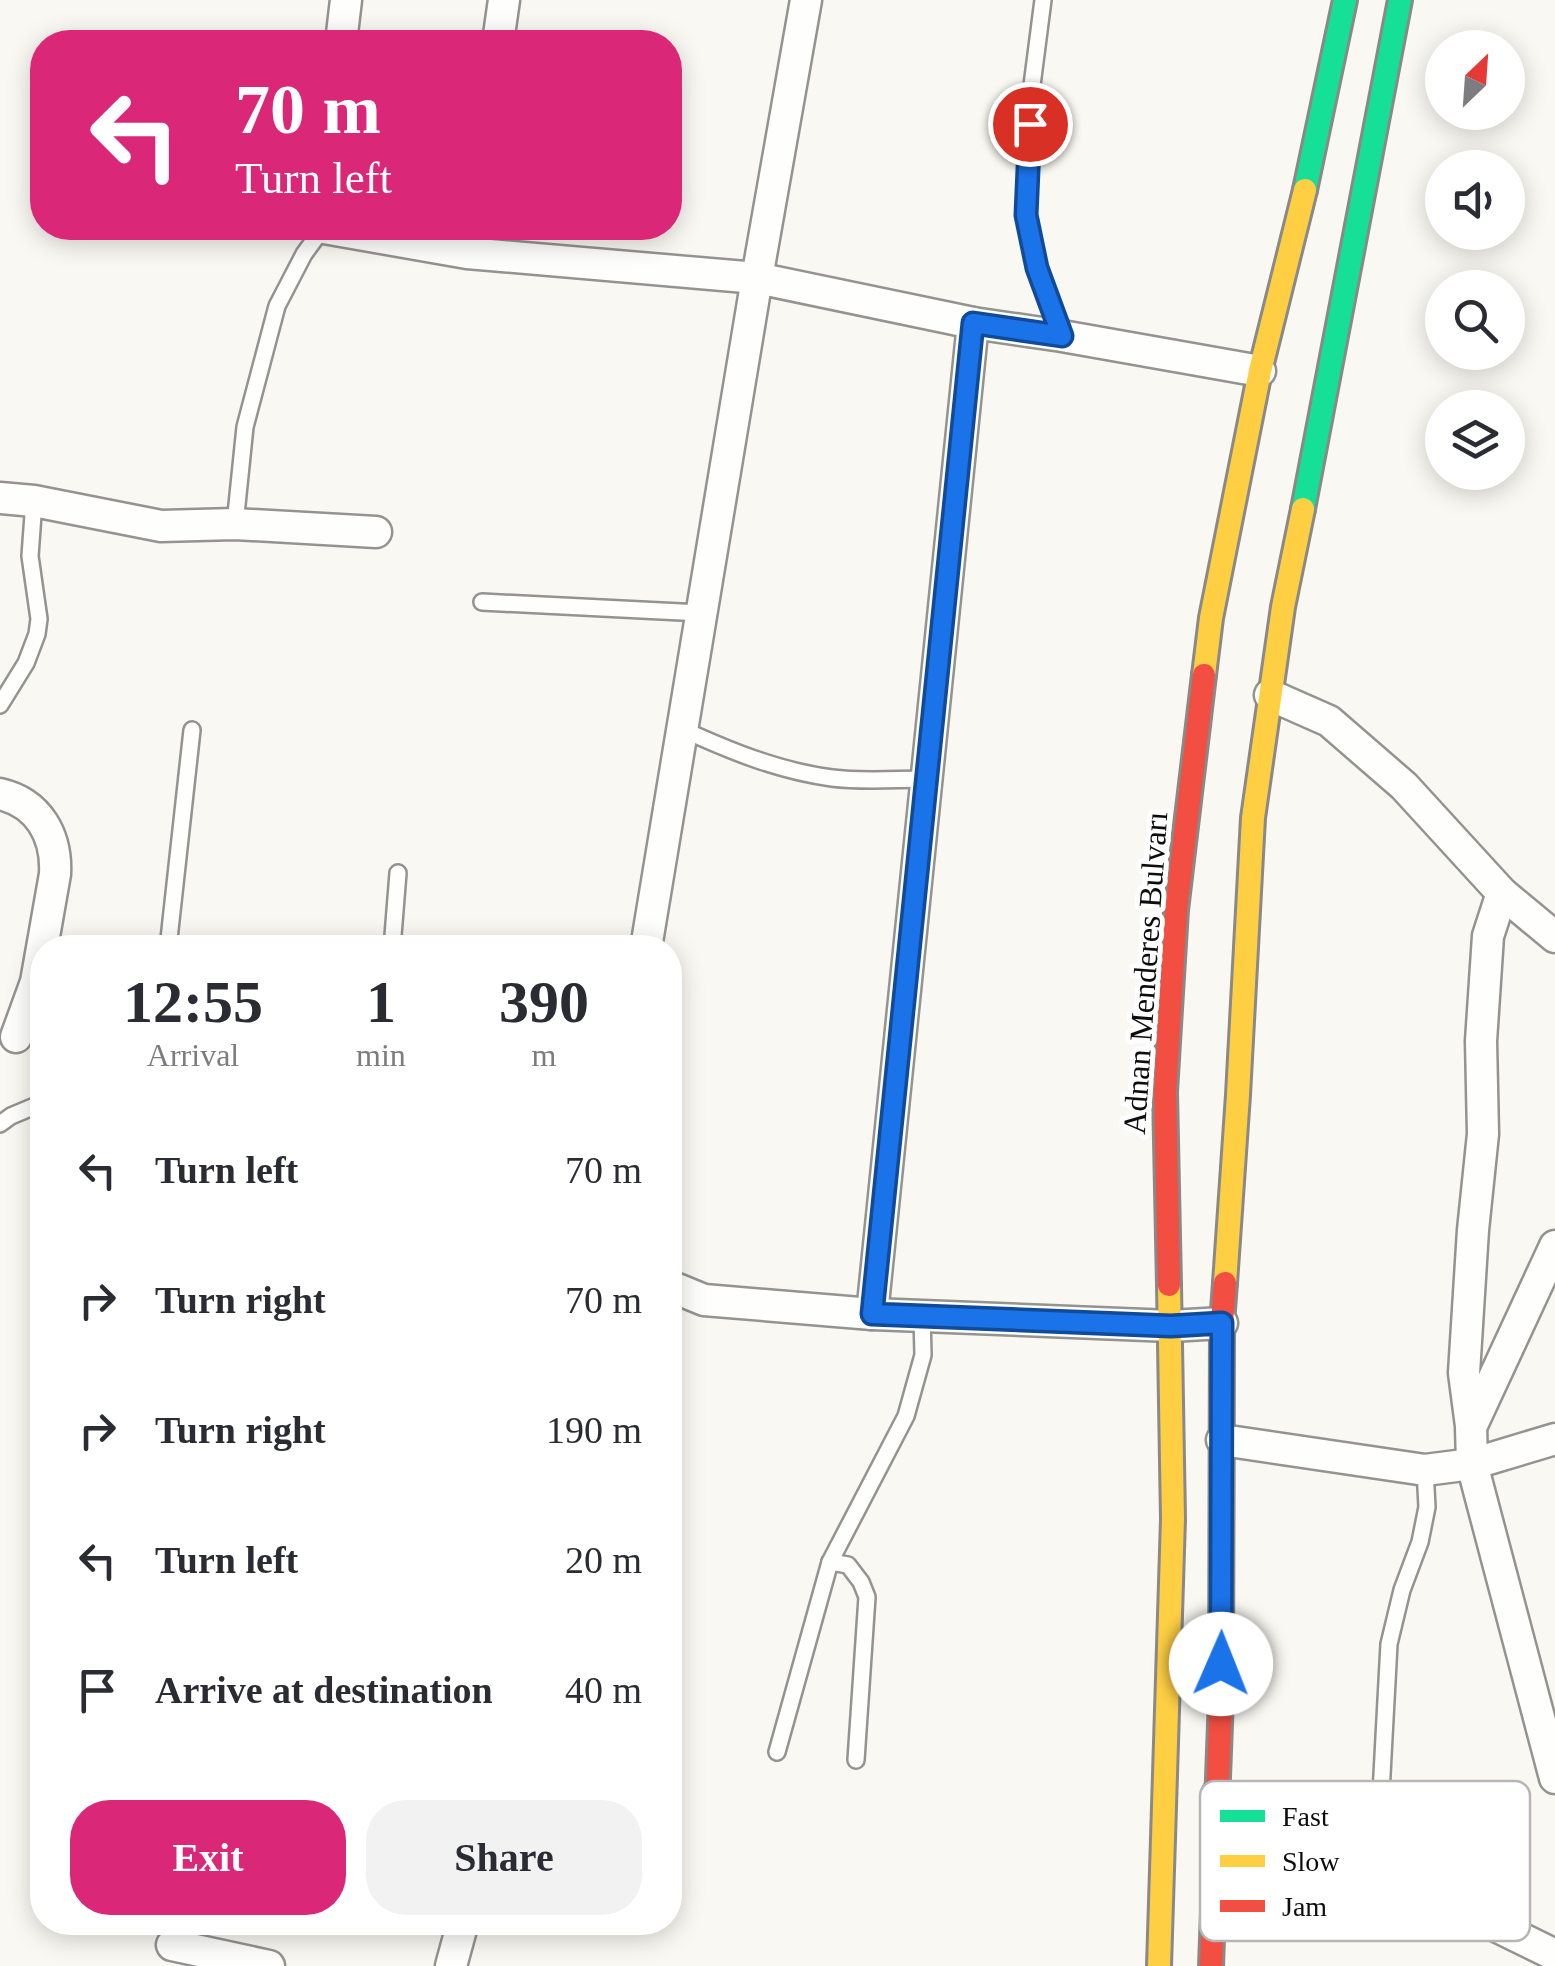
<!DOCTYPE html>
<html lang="en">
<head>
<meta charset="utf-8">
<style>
	body { margin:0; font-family:Georgia,serif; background:#f2f2f3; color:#2b2b33; height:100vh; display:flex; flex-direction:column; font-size:38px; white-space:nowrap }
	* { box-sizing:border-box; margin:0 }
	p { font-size:32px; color:#7c7c81 }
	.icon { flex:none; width:55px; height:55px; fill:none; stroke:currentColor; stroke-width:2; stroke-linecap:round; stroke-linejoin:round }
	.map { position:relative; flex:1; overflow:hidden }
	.side { position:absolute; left:30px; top:935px; width:652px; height:1000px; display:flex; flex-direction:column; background:#fff; border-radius:40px; box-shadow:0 5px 25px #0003 }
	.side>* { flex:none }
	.guide { position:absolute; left:30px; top:30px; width:652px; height:210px; border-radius:40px; box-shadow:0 5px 25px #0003; background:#db2777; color:#fff; overflow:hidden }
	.needle { width:65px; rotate:25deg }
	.fabs { position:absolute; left:1425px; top:30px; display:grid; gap:20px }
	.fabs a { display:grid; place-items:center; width:100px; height:100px; border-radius:50%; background:#fff; box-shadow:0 5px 25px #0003; font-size:50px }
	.pin { position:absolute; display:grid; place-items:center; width:85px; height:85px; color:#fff; margin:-42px; border:5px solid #fff; border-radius:50%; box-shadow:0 2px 10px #0007 }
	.me { position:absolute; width:110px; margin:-55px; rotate:1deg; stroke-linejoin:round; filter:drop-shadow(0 0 8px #0008) }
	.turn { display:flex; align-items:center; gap:35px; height:210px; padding:0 40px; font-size:45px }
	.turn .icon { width:130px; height:130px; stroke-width:2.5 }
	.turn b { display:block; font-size:70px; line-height:85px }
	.eta { display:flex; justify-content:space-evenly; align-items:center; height:170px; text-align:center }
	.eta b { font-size:60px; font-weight:800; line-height:70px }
	.primary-button { display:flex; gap:20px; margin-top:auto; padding:20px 40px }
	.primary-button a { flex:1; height:115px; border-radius:40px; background:#db2777; color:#fff; font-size:40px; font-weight:800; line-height:115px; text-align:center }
	.primary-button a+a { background:#f2f2f3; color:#2b2b33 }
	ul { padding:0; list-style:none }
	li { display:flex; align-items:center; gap:30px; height:130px; padding:0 40px }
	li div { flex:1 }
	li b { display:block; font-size:38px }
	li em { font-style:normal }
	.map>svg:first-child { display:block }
</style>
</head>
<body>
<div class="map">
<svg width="1555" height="1966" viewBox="0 0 1555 1966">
	<rect width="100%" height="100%" fill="#faf8f2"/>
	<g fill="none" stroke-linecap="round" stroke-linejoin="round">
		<defs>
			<g id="lane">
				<path d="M 1043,0 L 1031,93 L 1026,215 L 1037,269 L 1062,336"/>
				<path d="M 235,524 L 245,427 L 277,306 L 304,254 L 323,228"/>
				<path d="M 482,602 L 701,613"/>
				<path d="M 0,705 L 26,663 L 37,634 L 39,619 L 30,556 L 34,501"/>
				<path d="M 682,729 C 730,751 779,771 832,778 C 863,782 896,779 927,779"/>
				<path d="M 168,948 L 192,730"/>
				<path d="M 392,948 L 398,873"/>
				<path d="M 0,1124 L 11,1116 L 42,1103"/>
				<path d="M 830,1562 L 848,1565 L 861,1582 L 867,1597 L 856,1760"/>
				<path d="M 777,1752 L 830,1562 L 906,1416 L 923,1355 L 922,1316"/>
				<path d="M 1377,1868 L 1389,1644 L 1402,1590 L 1420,1542 L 1427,1507 L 1425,1470"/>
			</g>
			<g id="street">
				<path d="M 341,42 L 346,0"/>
				<path d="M 498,42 L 504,0"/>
				<path d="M 324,228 L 467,253 L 757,278 L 973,323 L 1062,336 L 1260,371"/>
				<path d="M 0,498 L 34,501 L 161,526 L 235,524 L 376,532"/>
				<path d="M 1270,695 L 1329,721 L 1404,786 L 1502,893 L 1555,937"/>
				<path d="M 0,794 C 39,803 57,836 55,874 L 36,982 L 16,1037"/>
				<path d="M 1502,893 L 1488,936 L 1481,1041 L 1483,1134 L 1473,1230 L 1464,1373 L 1471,1426 L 1472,1464 L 1555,1778"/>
				<path d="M 646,948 L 757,278 L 806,0"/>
				<path d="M 670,1286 L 704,1300 L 872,1314 L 1171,1326 L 1222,1323"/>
				<path d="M 872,1314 L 973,323"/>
				<path d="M 1472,1425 L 1555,1246"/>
				<path d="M 1222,1440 L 1425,1470 L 1472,1464 L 1555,1439"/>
				<path d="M 1218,1793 L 1257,1809 L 1555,1955"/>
				<path d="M 172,1945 L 269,1966"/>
				<path d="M 451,1966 L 463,1922"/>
			</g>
			<g id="fast">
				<path d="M 1305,190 L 1345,0"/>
				<path d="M 1303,509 L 1400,0"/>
			</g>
			<g id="slow">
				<path d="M 1204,675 L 1211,618 L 1260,371 L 1305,190"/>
				<path d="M 1225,1283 L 1238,1095 L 1253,818 L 1283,607 L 1303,509"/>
				<path d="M 1159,1966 L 1173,1519 L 1169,1285"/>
			</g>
			<g id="jam">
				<path d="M 1169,1285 L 1165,1092 L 1176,910 L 1204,675"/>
				<path d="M 1211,1966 L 1221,1697 L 1222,1323 L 1225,1283"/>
			</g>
		</defs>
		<use href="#lane" stroke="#949390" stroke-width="20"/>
		<use href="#street" stroke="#949390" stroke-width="35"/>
		<use href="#fast" stroke="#8a8987" stroke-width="28"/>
		<use href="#slow" stroke="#8a8987" stroke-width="28"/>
		<use href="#jam" stroke="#8a8987" stroke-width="28"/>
		<use href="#lane" stroke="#fefefd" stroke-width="15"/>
		<use href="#street" stroke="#fefefd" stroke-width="30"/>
		<use href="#fast" stroke="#16e098" stroke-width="22"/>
		<use href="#slow" stroke="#ffcf43" stroke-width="22"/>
		<use href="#jam" stroke="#f24e42" stroke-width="22"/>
	</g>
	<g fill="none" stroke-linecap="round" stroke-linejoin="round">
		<defs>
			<path id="route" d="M 1030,124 L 1026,215 L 1037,268 L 1062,336 L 973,323 L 872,1314 L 1171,1326 L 1222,1323 L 1221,1664"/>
		</defs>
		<use href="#route" stroke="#114b97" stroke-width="25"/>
		<use href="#route" stroke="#1a73e8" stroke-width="18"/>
	</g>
	<g text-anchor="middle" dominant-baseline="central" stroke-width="10" stroke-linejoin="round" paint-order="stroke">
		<g font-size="32" fill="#0d0d0d" stroke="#fff">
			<text transform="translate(1145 973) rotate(-86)">Adnan Menderes Bulvarı</text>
		</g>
	</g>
	<rect x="1200" y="1781" width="330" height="160" rx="15" fill="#fff" stroke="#b6b6b6" stroke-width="2.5"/>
	<rect x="1220" y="1810" width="45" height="12" fill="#16e098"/>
	<rect x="1220" y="1855" width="45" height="12" fill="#ffcf43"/>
	<rect x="1220" y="1900" width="45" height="12" fill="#f24e42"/>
	<g font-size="28" fill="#0d0d0d">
		<text x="1282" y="1826">Fast</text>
		<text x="1282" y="1871">Slow</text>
		<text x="1282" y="1916">Jam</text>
	</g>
</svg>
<div class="fabs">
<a><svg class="needle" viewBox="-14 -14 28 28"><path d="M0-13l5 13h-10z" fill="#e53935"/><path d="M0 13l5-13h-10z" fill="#7c7c81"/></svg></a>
<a><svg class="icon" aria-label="sound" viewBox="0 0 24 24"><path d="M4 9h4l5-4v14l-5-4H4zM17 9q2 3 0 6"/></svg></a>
<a><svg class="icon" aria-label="search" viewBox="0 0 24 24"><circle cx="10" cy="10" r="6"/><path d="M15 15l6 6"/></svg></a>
<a><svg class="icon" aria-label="layers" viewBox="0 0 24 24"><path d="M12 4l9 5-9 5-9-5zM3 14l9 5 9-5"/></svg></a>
</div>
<div class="pin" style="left:1030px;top:124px;background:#d93025"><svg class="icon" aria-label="arrive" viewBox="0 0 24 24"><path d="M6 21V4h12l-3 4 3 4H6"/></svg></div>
<svg class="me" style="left:1221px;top:1664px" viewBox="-20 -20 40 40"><circle r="19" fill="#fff"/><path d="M0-13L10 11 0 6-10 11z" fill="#1a73e8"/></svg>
<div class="guide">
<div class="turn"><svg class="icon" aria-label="left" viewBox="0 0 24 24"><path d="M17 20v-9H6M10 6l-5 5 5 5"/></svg><div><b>70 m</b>Turn left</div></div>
</div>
<section class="side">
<div class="eta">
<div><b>12:55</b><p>Arrival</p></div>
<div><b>1</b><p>min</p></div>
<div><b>390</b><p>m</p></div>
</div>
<ul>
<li><svg class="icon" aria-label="left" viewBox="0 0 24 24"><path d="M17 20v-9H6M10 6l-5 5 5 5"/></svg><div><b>Turn left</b></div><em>70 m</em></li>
<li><svg class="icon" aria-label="right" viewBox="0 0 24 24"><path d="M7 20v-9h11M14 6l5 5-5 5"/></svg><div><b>Turn right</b></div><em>70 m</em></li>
<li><svg class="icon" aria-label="right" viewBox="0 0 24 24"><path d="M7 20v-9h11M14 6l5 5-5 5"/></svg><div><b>Turn right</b></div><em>190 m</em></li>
<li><svg class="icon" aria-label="left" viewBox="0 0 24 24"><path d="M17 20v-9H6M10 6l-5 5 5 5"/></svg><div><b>Turn left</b></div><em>20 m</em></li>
<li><svg class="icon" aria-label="arrive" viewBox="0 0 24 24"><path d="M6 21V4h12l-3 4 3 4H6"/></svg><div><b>Arrive at destination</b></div><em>40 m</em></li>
</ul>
<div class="primary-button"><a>Exit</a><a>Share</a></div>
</section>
</div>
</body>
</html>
